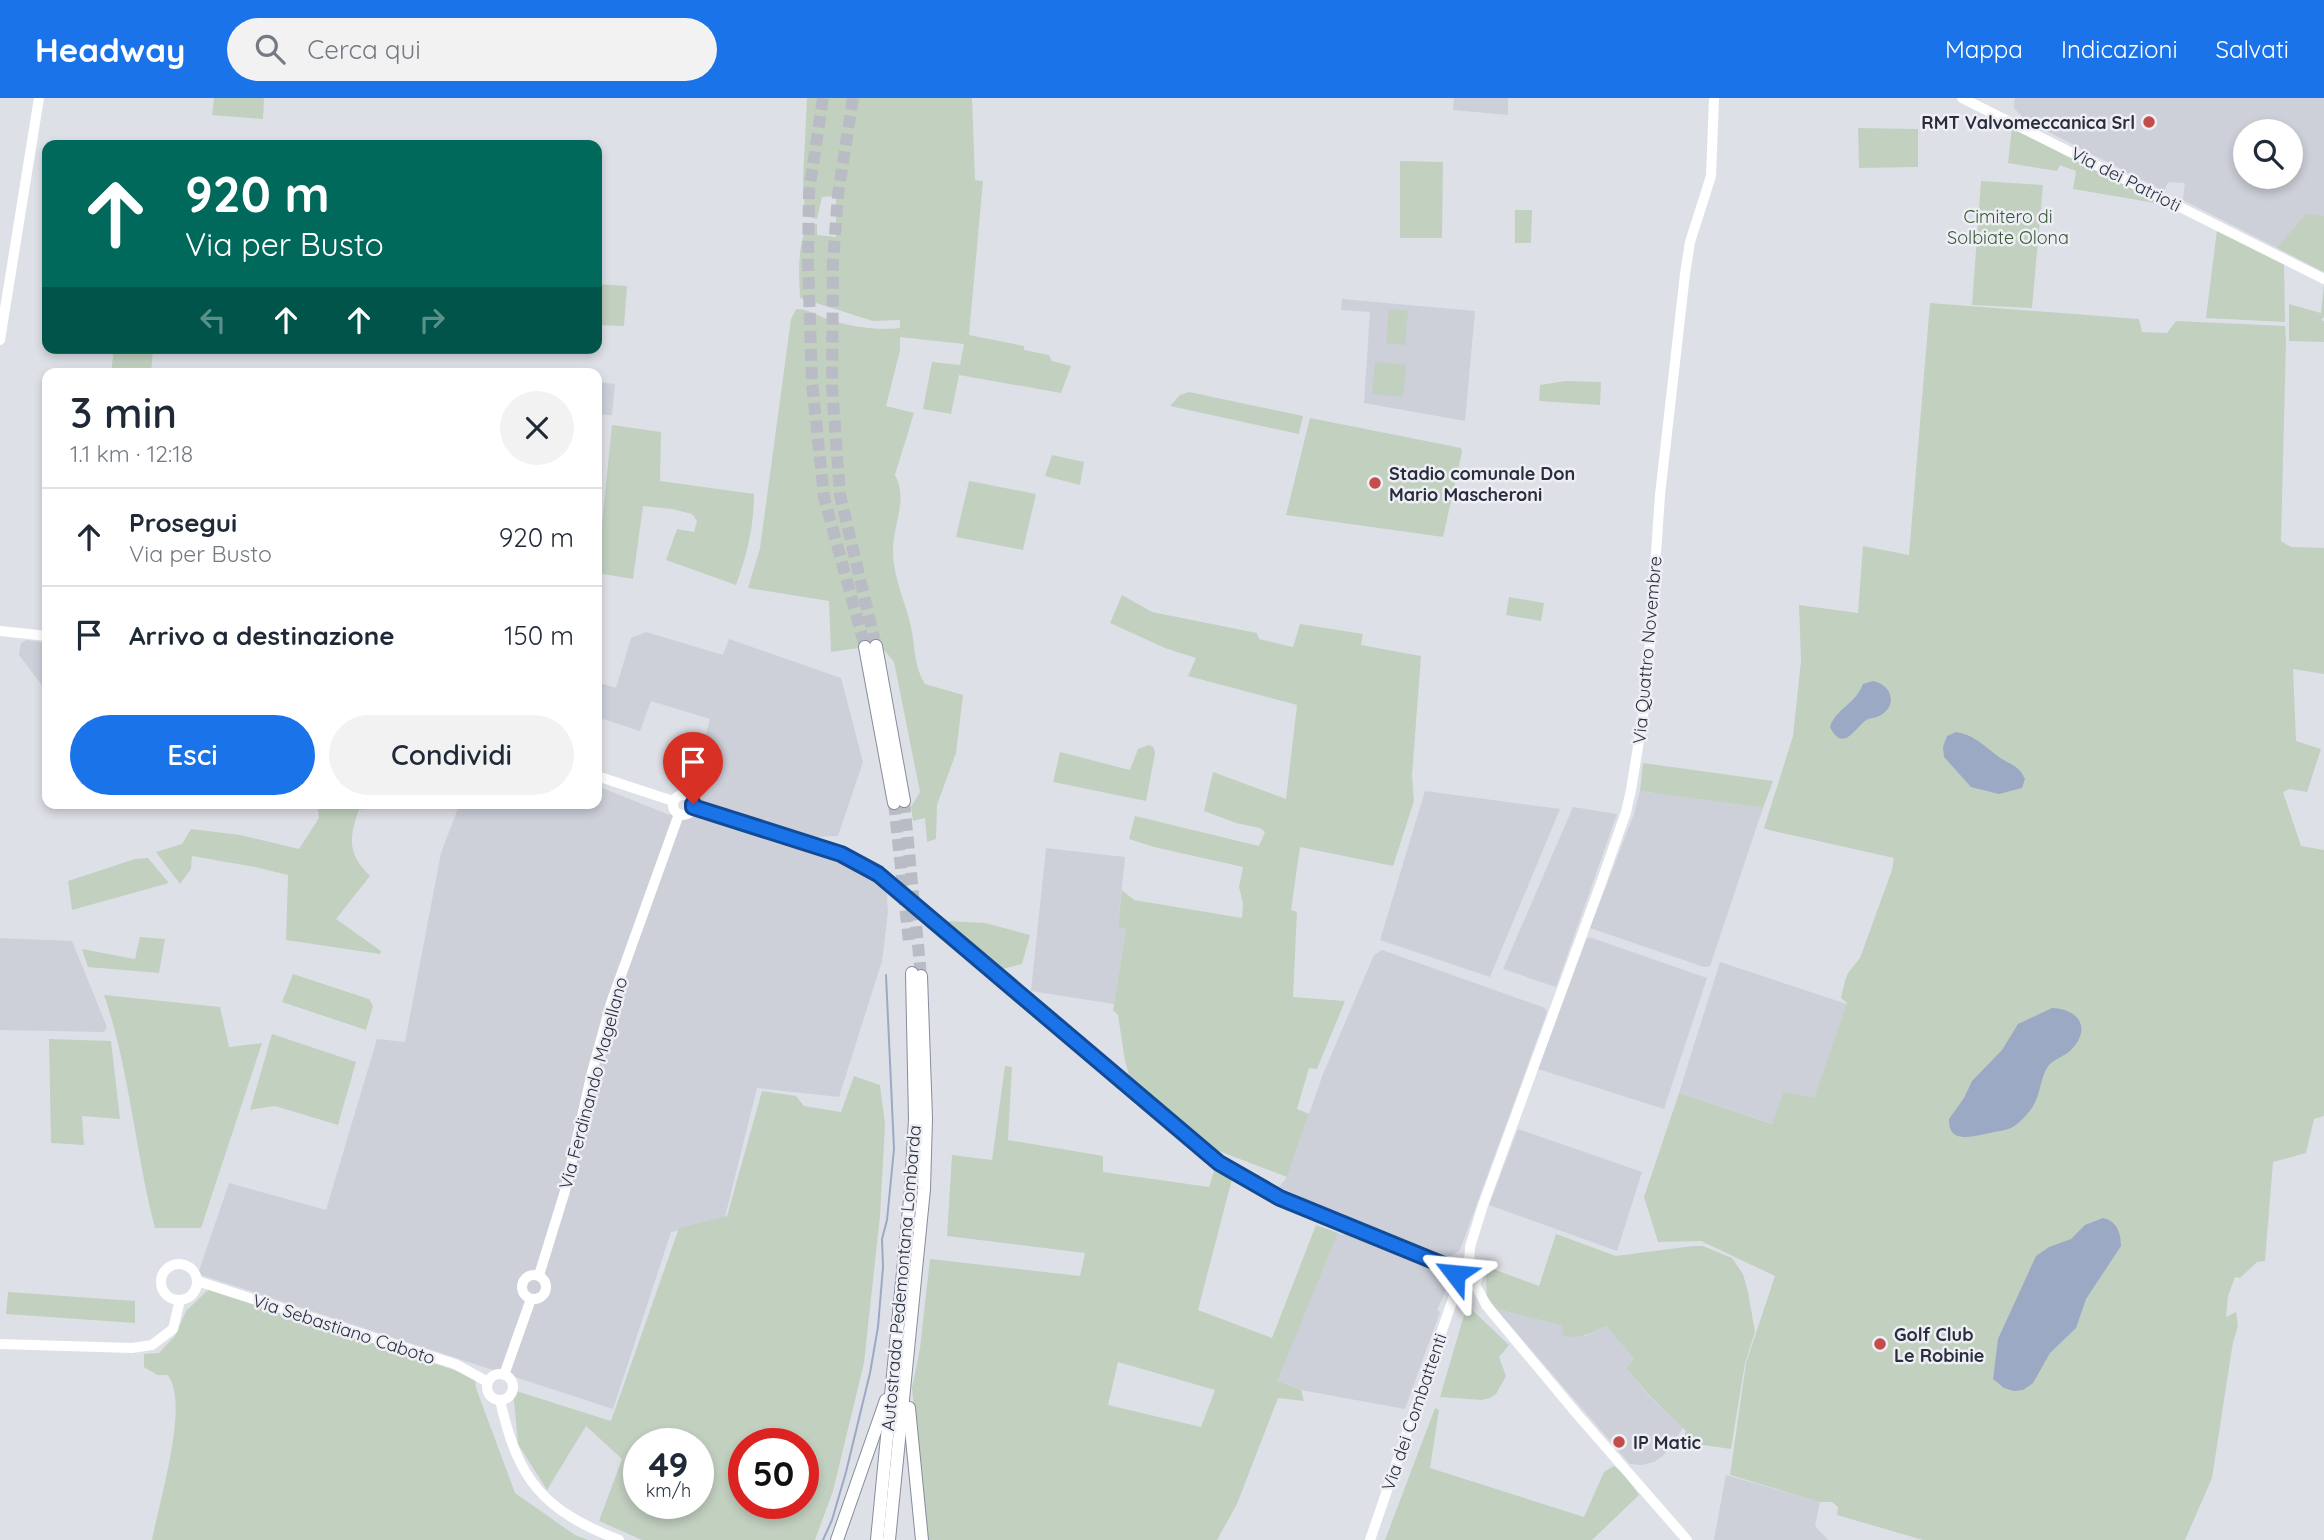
<!DOCTYPE html>
<html lang="it">
<head>
<meta charset="utf-8">
<style>
	body { margin:0; font-family:Quicksand,sans-serif; background:#f2f2f3; color:#1f2937; height:100vh; display:flex; flex-direction:column; font-size:26px; white-space:nowrap }
	* { box-sizing:border-box; margin:0 }
	p { font-size:23px; color:#747a83 }
	.icon { flex:none; width:38px; height:38px; fill:none; stroke:currentColor; stroke-width:2; stroke-linecap:round; stroke-linejoin:round }
	.map { position:relative; flex:1; overflow:hidden }
	.side { position:absolute; left:42px; top:270px; width:560px; height:441px; display:flex; flex-direction:column; background:#fff; border-radius:14px; box-shadow:0 4px 10px #0003 }
	.side>* { flex:none }
	.top-card { position:absolute; left:42px; top:42px; width:560px; height:214px; border-radius:14px; box-shadow:0 4px 10px #0003; background:#00695c; color:#fff; overflow:hidden }
	.fabs { position:absolute; left:2233px; top:21px; display:grid; gap:14px }
	.fabs a { display:grid; place-items:center; width:70px; height:70px; border-radius:50%; background:#fff; box-shadow:0 4px 10px #0003; font-size:35px }
	.speed { position:absolute; left:623px; top:1330px; display:flex; gap:14px; font-size:35px; font-weight:700; text-align:center }
	.speed>* { display:grid; place-content:center; width:91px; height:91px; border-radius:50%; background:#fff; box-shadow:0 4px 10px #0003; line-height:1 }
	.speed small { font-size:18px; font-weight:400 }
	.speed .limit { border:10px solid #d22; background:#fff; color:#111 }
	.pin { position:absolute; display:grid; place-items:center; width:60px; height:60px; color:#fff; margin:-72px -30px; border-radius:50% 50% 50% 0; rotate:-45deg; box-shadow:0 0 7px #0007 }
	.pin .icon { rotate:45deg }
	.me { position:absolute; width:77px; margin:-38px; rotate:299deg; stroke-linejoin:round; filter:drop-shadow(0 0 5px #0008) }
	.turn { display:flex; align-items:center; gap:24px; height:147px; padding:0 28px; font-size:32px }
	.turn .icon { width:91px; height:91px; stroke-width:2.5 }
	.turn b { display:block; font-size:49px; line-height:60px }
	.lanes { display:flex; align-items:center; height:66px; padding:0 28px; background:#0003; justify-content:center; gap:35px; direction:ltr }
	.lanes .off { opacity:.35 }
	.round { display:grid; place-items:center; flex:none; width:74px; height:74px; border-radius:37px; background:#f2f2f3 }
	.headline { display:flex; align-items:center; justify-content:space-between; height:119px; padding:0 28px }
	h1 { font-size:42px; font-weight:600; line-height:52px }
	.action { display:flex; gap:14px; margin-top:auto; padding:14px 28px }
	.action a { flex:1; height:80px; border-radius:42px; background:#1a73e8; color:#fff; font-size:28px; font-weight:600; line-height:80px; text-align:center }
	.action a+a { background:#f2f2f3; color:#1f2937 }
	ul { padding:0; list-style:none }
	li { display:flex; align-items:center; gap:21px; height:98px; padding:0 28px; border-top:2px solid #e0e1e3 }
	li div { flex:1 }
	li b { display:block; font-size:26px }
	li em { font-style:normal }
	header { display:flex; align-items:center; gap:42px; box-sizing:border-box; height:98px; padding:0 35px; background:#1a73e8; color:#fff }
	header strong { font-size:33px }
	nav { display:flex; gap:38px; margin-inline-start:auto; font-size:24px }
	.search { width:490px; height:63px; background:#f2f2f3; display:flex; align-items:center; gap:18px; box-sizing:border-box; padding:0 24px; border-radius:38px; color:#747a83; font-size:26px }
	.map>svg:first-child { display:block }
</style>
</head>
<body>
<header>
<strong>Headway</strong>
<div class="search"><svg class="icon" aria-label="search" viewBox="0 0 24 24"><circle cx="10" cy="10" r="6"/><path d="M15 15l6 6"/></svg>Cerca qui</div>
<nav><a>Mappa</a><a>Indicazioni</a><a>Salvati</a></nav>
</header>
<div class="map">
<svg width="2324" height="1442" viewBox="0 0 2324 1442">
	<rect width="100%" height="100%" fill="#dee0e7"/>
	<g fill="#cdcfd9" fill-rule="evenodd">
		<path d="M 1454,0 L 1508,0 L 1508,17 L 1453,12 Z"/>
		<path d="M 2015,0 L 2324,0 L 2324,174 L 2183,102 L 2185,85 L 2168,84 L 2164,93 L 2025,22 L 2014,10 ZM 2245,33 L 2291,33 L 2291,79 L 2245,79 Z"/>
		<path d="M 1342,201 L 1475,213 L 1465,323 L 1364,305 L 1370,214 L 1341,212 Z"/>
		<path d="M 597,284 L 615,286 L 612,317 L 597,316 Z"/>
		<path d="M 646,534 L 723,557 L 729,541 L 841,580 L 863,664 L 838,738 L 810,739 L 696,701 L 692,688 L 710,621 L 651,603 L 640,633 L 597,619 L 597,584 L 616,590 L 631,540 Z"/>
		<path d="M 27,542 L 47,545 L 47,594 L 19,557 L 21,545 Z"/>
		<path d="M 597,688 L 667,716 L 690,720 L 703,717 L 772,742 L 828,758 L 853,770 L 886,789 L 888,814 L 882,863 L 839,999 L 757,990 L 724,1123 L 671,1134 L 613,1311 L 198,1176 L 229,1085 L 326,1112 L 377,941 L 405,944 L 441,755 L 460,705 L 597,705 Z"/>
		<path d="M 1425,693 L 1560,711 L 1490,879 L 1380,842 Z"/>
		<path d="M 1640,693 L 1763,710 L 1710,868 L 1704,869 L 1590,830 L 1634,716 Z"/>
		<path d="M 1573,709 L 1617,716 L 1556,889 L 1503,871 Z"/>
		<path d="M 1046,750 L 1125,759 L 1118,827 L 1126,831 L 1114,906 L 1031,893 Z"/>
		<path d="M 1589,839 L 1707,880 L 1664,1011 L 1538,971 L 1586,842 Z"/>
		<path d="M 0,840 L 72,843 L 107,929 L 104,934 L 0,932 Z"/>
		<path d="M 1382,852 L 1545,910 L 1547,914 L 1460,1152 L 1451,1158 L 1439,1160 L 1279,1089 L 1287,1079 L 1323,976 L 1374,857 Z"/>
		<path d="M 1720,864 L 1847,906 L 1814,1001 L 1773,1026 L 1679,995 Z"/>
		<path d="M 1518,1031 L 1642,1074 L 1617,1153 L 1489,1107 Z"/>
		<path d="M 1338,1135 L 1342,1137 L 1345,1135 L 1437,1174 L 1447,1190 L 1437,1212 L 1440,1214 L 1405,1311 L 1301,1292 L 1276,1283 Z"/>
		<path d="M 1496,1211 L 1563,1228 L 1585,1238 L 1606,1228 L 1634,1261 L 1626,1270 L 1649,1298 L 1683,1330 L 1664,1357 L 1654,1364 L 1642,1367 L 1630,1366 Z"/>
		<path d="M 1726,1377 L 1820,1404 L 1815,1428 L 1828,1442 L 1714,1442 Z"/>
	</g>
	<g fill="#c2d0c0" fill-rule="evenodd">
		<path d="M 214,0 L 264,0 L 263,21 L 212,17 Z"/>
		<path d="M 807,0 L 972,0 L 975,82 L 983,83 L 969,237 L 1024,248 L 1024,252 L 1049,257 L 1052,263 L 1071,268 L 1061,295 L 959,277 L 951,316 L 923,311 L 932,264 L 960,267 L 964,246 L 900,239 L 900,252 L 886,308 L 914,315 L 895,377 C 908,401 894,425 893,450 C 892,478 905,502 911,529 C 915,548 914,569 925,586 L 963,597 L 956,655 L 937,707 L 936,741 L 927,744 L 925,720 L 913,723 L 911,709 L 920,694 L 894,564 L 880,547 L 831,554 L 829,503 L 748,490 L 760,450 L 791,221 L 796,211 C 807,211 812,215 822,219 C 845,228 876,233 900,230 L 900,222 L 873,223 L 800,200 C 799,176 797,150 807,128 L 817,126 L 817,137 L 836,139 L 836,98 L 822,99 L 817,121 L 805,118 L 803,82 Z"/>
		<path d="M 2012,29 L 2167,107 L 2073,91 L 2076,73 L 2060,67 L 2057,73 L 2008,65 Z"/>
		<path d="M 1858,30 L 1918,31 L 1918,69 L 1859,70 Z"/>
		<path d="M 1400,63 L 1443,64 L 1442,140 L 1400,140 Z"/>
		<path d="M 1981,83 L 2043,87 L 2032,210 L 1972,207 Z"/>
		<path d="M 1515,112 L 1532,112 L 1531,145 L 1515,145 Z"/>
		<path d="M 2306,116 L 2324,118 L 2324,174 L 2277,150 Z"/>
		<path d="M 2217,132 L 2284,166 L 2285,224 L 2206,220 Z"/>
		<path d="M 2324,185 L 2324,219 L 2321,222 L 2324,223 L 2324,244 L 2289,243 L 2289,206 L 2321,215 Z"/>
		<path d="M 597,186 L 627,188 L 624,228 L 597,227 Z"/>
		<path d="M 1930,205 L 2139,221 L 2142,234 L 2167,235 L 2176,223 L 2285,228 L 2286,243 L 2281,443 L 2291,449 L 2324,450 L 2324,576 L 2293,571 L 2296,643 L 2321,651 L 2307,694 L 2290,691 L 2283,694 L 2301,748 L 2324,752 L 2324,1018 L 2314,1021 L 2306,1055 L 2273,1064 L 2265,1163 L 2257,1164 L 2240,1180 L 2235,1179 L 2228,1198 L 2226,1219 L 2236,1214 L 2238,1228 L 2233,1244 L 2212,1380 L 2185,1442 L 1923,1442 L 1837,1417 L 1838,1409 L 1832,1404 L 1820,1404 L 1730,1377 L 1746,1265 L 1775,1178 L 1701,1143 L 1658,1144 L 1644,1099 L 1679,995 L 1772,1026 L 1784,994 L 1814,1000 L 1847,905 L 1841,900 L 1845,883 L 1848,875 L 1860,860 L 1892,772 L 1894,760 L 1769,732 L 1764,730 L 1765,727 L 1793,638 L 1801,563 L 1799,507 L 1858,515 L 1863,448 L 1909,457 Z"/>
		<path d="M 1389,211 L 1408,213 L 1405,247 L 1386,245 Z"/>
		<path d="M 114,250 L 153,251 L 151,275 L 111,275 Z"/>
		<path d="M 1375,264 L 1406,267 L 1403,299 L 1372,296 Z"/>
		<path d="M 1565,283 L 1601,284 L 1600,307 L 1539,303 L 1540,287 Z"/>
		<path d="M 1189,294 L 1303,318 L 1299,336 L 1170,308 L 1180,297 Z"/>
		<path d="M 1310,320 L 1461,350 L 1462,354 L 1443,439 L 1286,417 Z"/>
		<path d="M 612,327 L 661,334 L 660,383 L 754,396 C 754,429 747,456 736,487 L 666,462 L 677,431 L 694,434 L 697,423 L 692,416 L 672,411 L 643,408 L 633,481 L 597,475 Z"/>
		<path d="M 1052,357 L 1084,364 L 1080,387 L 1045,378 Z"/>
		<path d="M 969,383 L 1036,396 L 1023,452 L 956,439 Z"/>
		<path d="M 1122,497 L 1152,514 L 1257,535 L 1259,541 L 1293,549 L 1300,526 L 1363,536 L 1361,547 L 1421,558 L 1412,678 L 1414,703 L 1393,768 L 1300,749 L 1291,812 L 1297,814 L 1293,899 L 1345,903 L 1317,971 L 1309,970 L 1297,1011 L 1309,1016 L 1287,1079 L 1208,1049 L 1135,986 L 1129,977 L 1125,963 L 1118,917 L 1113,912 L 1126,831 L 1118,828 L 1122,792 L 1134,802 L 1242,820 L 1243,806 L 1239,789 L 1243,769 L 1154,749 L 1129,741 L 1135,718 L 1259,748 L 1265,734 L 1260,730 L 1236,725 L 1204,713 L 1213,674 L 1286,701 L 1297,607 L 1188,578 L 1196,560 L 1165,550 L 1110,525 Z"/>
		<path d="M 1509,499 L 1544,505 L 1541,523 L 1506,517 Z"/>
		<path d="M 1149,647 L 1154,650 L 1155,655 L 1146,703 L 1053,684 L 1060,654 L 1130,672 L 1138,651 Z"/>
		<path d="M 1643,665 L 1773,683 L 1763,710 L 1640,693 Z"/>
		<path d="M 317,705 L 365,705 L 364,712 L 359,711 C 349,741 347,755 370,778 L 336,821 L 381,853 L 380,856 L 286,842 L 288,777 L 255,769 L 192,758 L 191,771 L 180,786 L 156,754 L 182,746 L 191,731 L 240,737 L 299,751 L 319,720 Z"/>
		<path d="M 148,760 L 169,785 L 72,812 L 68,783 L 135,761 Z"/>
		<path d="M 947,823 L 985,825 L 1030,837 L 1022,866 L 1003,871 Z"/>
		<path d="M 140,839 L 165,841 L 159,875 L 88,869 L 82,851 L 135,861 Z"/>
		<path d="M 293,876 L 369,901 L 373,908 L 366,932 L 282,904 Z"/>
		<path d="M 104,897 L 220,909 L 229,949 L 262,945 L 201,1130 L 155,1130 C 135,1053 130,973 104,897 Z"/>
		<path d="M 272,936 L 356,964 L 338,1027 L 275,1008 L 250,1012 Z"/>
		<path d="M 49,941 L 111,943 L 120,1021 L 82,1018 L 84,1047 L 51,1045 Z"/>
		<path d="M 1005,968 L 1012,969 L 1008,1042 L 1103,1058 L 1103,1074 L 1209,1089 L 1214,1073 L 1232,1081 L 1198,1212 L 1272,1240 L 1316,1127 L 1338,1135 L 1277,1283 L 1301,1292 L 1304,1303 L 1278,1300 L 1237,1406 L 1217,1442 L 925,1442 L 912,1290 L 920,1250 L 930,1161 L 1080,1178 L 1085,1155 L 947,1138 L 952,1057 L 992,1062 ZM 1118,1264 L 1215,1292 L 1201,1329 L 1108,1307 Z"/>
		<path d="M 854,978 L 880,987 L 885,1026 L 880,1118 L 864,1265 L 833,1393 L 815,1442 L 642,1442 L 599,1423 L 622,1361 L 586,1328 L 547,1392 L 518,1346 L 513,1292 L 611,1323 L 679,1130 L 727,1118 L 762,993 L 796,998 L 804,1008 L 841,1014 ZM 639,1346 L 698,1346 L 698,1405 L 639,1405 ZM 744,1346 L 803,1346 L 803,1405 L 744,1405 Z"/>
		<path d="M 1556,1136 L 1616,1158 L 1693,1148 L 1703,1148 L 1732,1160 L 1743,1176 L 1748,1194 L 1755,1234 L 1745,1265 L 1731,1351 L 1682,1344 L 1686,1333 L 1649,1297 L 1626,1270 L 1634,1261 L 1606,1228 C 1591,1235 1579,1242 1562,1237 L 1563,1228 L 1496,1211 L 1487,1198 L 1485,1168 L 1539,1188 Z"/>
		<path d="M 209,1191 L 475,1279 L 476,1290 L 515,1395 L 575,1437 L 588,1442 L 152,1442 C 158,1409 191,1301 167,1277 L 157,1277 L 144,1269 L 144,1256 L 159,1255 L 175,1238 L 186,1213 Z"/>
		<path d="M 8,1194 L 135,1203 L 135,1225 L 6,1216 Z"/>
		<path d="M 1467,1207 L 1509,1247 L 1499,1259 L 1506,1278 L 1496,1296 L 1490,1300 L 1482,1302 L 1440,1299 Z"/>
		<path d="M 1435,1310 L 1439,1312 L 1430,1370 L 1584,1419 L 1604,1374 L 1614,1368 L 1622,1374 L 1639,1397 L 1592,1442 L 1385,1442 Z"/>
	</g>
	<g fill="#9ca9c5">
		<path d="M 1873,583 C 1893,587 1898,609 1879,618 C 1875,620 1871,620 1868,621 C 1856,627 1844,657 1830,629 C 1836,610 1856,606 1863,586 Z"/>
		<path d="M 1956,634 C 1974,637 1982,646 1995,656 C 2006,666 2018,665 2025,681 L 2022,690 L 1999,696 L 1971,689 L 1944,659 L 1943,649 L 1947,638 Z"/>
		<path d="M 2052,910 C 2079,911 2092,930 2071,952 C 2065,958 2056,960 2049,967 C 2038,981 2043,999 2027,1016 C 2023,1021 2017,1027 2011,1030 C 2004,1033 1997,1033 1990,1035 C 1974,1038 1948,1047 1949,1021 L 1964,1000 L 1972,983 L 2002,952 L 2018,926 Z"/>
		<path d="M 2103,1120 C 2117,1123 2121,1135 2121,1148 L 2086,1201 L 2076,1230 L 2050,1255 L 2033,1285 L 2023,1292 L 2014,1293 L 2004,1290 L 1993,1281 L 1998,1241 L 2036,1158 L 2049,1149 L 2071,1141 L 2085,1127 Z"/>
	</g>
	<g fill="none" stroke-linecap="round" stroke-linejoin="round">
		<path stroke="#9ca9c5" stroke-width="2" d="M 823,1442 L 832,1422 L 846,1374 L 870,1275 L 878,1229 L 883,1169 L 882,1141 L 887,1122 L 894,1051 L 886,877"/>
		<g stroke="#babcc5" stroke-width="12" stroke-dasharray="12 6" stroke-linecap="butt">
			<path d="M 823,0 L 809,94 L 808,164 L 812,285 L 824,399 L 865,549"/>
			<path d="M 853,0 L 838,97 L 833,163 L 832,289 L 840,397 L 876,548"/>
			<path d="M 904,703 L 921,878"/>
			<path d="M 894,705 L 909,844"/>
		</g>
		<defs>
			<g id="highway">
				<path d="M 876,548 L 904,703"/>
				<path d="M 865,549 L 894,705"/>
				<path d="M 909,1310 L 922,1442"/>
				<path d="M 837,1442 L 886,1302"/>
				<path d="M 877,1442 L 911,1091 L 915,1021 L 912,875"/>
				<path d="M 889,1442 L 924,1091 L 926,1020 L 921,878"/>
			</g>
		</defs>
		<use href="#highway" stroke="#878c9c" stroke-width="14"/>
		<g stroke="#fff" stroke-width="10">
			<path d="M 1962,0 L 2324,181"/>
			<path d="M 0,242 L 39,0"/>
			<path d="M 0,533 L 47,538"/>
			<path d="M 597,678 L 673,703"/>
			<circle cx="683" cy="707" r="10"/>
			<path d="M 693,709 L 841,756 L 879,776 L 1219,1065 L 1280,1099 L 1456,1172"/>
			<circle cx="1466" cy="1177" r="12"/>
			<circle cx="179" cy="1184" r="18"/>
			<path d="M 1469,1166 L 1470,1149 L 1483,1107 L 1601,785 L 1626,714 L 1631,692 L 1646,600 L 1660,397 L 1685,176 L 1690,144 L 1711,78 L 1714,0"/>
			<circle cx="534" cy="1189" r="12"/>
			<path d="M 539,1177 L 565,1093 L 592,974 L 611,905 L 679,716"/>
			<path d="M 197,1183 L 455,1266 L 488,1284"/>
			<path d="M 1475,1186 L 1486,1207 L 1577,1316 L 1687,1442"/>
			<path d="M 0,1246 L 132,1250 L 152,1247 L 173,1231 L 180,1202"/>
			<circle cx="500" cy="1289" r="13"/>
			<path d="M 504,1277 L 531,1201"/>
			<path d="M 500,1302 C 518,1383 543,1412 619,1442"/>
			<path d="M 1370,1442 L 1458,1186"/>
		</g>
		<use href="#highway" stroke="#fff" stroke-width="12"/>
	</g>
	<g fill="none" stroke-linecap="round" stroke-linejoin="round">
		<defs>
			<path id="route" d="M 693,706 L 693,709 L 841,756 L 878,776 L 1219,1065 L 1280,1100 L 1456,1172 L 1455,1176"/>
		</defs>
		<use href="#route" stroke="#114b97" stroke-width="18"/>
		<use href="#route" stroke="#1a73e8" stroke-width="12"/>
	</g>
	<g fill="#c44d4b" stroke="#eeeff5" stroke-width="2.5">
		<circle cx="2149" cy="24" r="7"/>
		<circle cx="1375" cy="385" r="7"/>
		<circle cx="1880" cy="1246" r="7"/>
		<circle cx="1619" cy="1344" r="7"/>
	</g>
	<g text-anchor="middle" dominant-baseline="central" stroke-width="5" stroke-linejoin="round" paint-order="stroke">
		<g font-size="18" font-weight="bold" fill="#292d3d" stroke="#eeeff5" text-anchor="start">
			<text x="2135" y="24" text-anchor="end">RMT Valvomeccanica Srl</text>
			<text x="1389" y="375">Stadio comunale Don<tspan x="1389" dy="21">Mario Mascheroni</tspan></text>
			<text x="1894" y="1236">Golf Club<tspan x="1894" dy="21">Le Robinie</tspan></text>
			<text x="1633" y="1344">IP Matic</text>
		</g>
		<g font-size="18" fill="#292d3d" stroke="#eeeff5">
			<text transform="translate(2126 81) rotate(27)">Via dei Patrioti</text>
			<text transform="translate(1647 552) rotate(-85)">Via Quattro Novembre</text>
			<text transform="translate(593 985) rotate(-75)">Via Ferdinando Magellano</text>
			<text transform="translate(901 1180) rotate(-85)">Autostrada Pedemontana Lombarda</text>
			<text transform="translate(344 1231) rotate(18)">Via Sebastiano Caboto</text>
			<text transform="translate(1414 1314) rotate(-71)">Via dei Combattenti</text>
		</g>
		<g font-size="18" fill="#385737" stroke="#eeeff5">
			<text x="2008" y="118">Cimitero di<tspan x="2008" dy="21">Solbiate Olona</tspan></text>
		</g>
	</g>
</svg>
<div class="fabs">
<a><svg class="icon" aria-label="search" viewBox="0 0 24 24"><circle cx="10" cy="10" r="6"/><path d="M15 15l6 6"/></svg></a>
</div>
<div class="speed"><div>49<small>km/h</small></div><div class="limit">50</div></div>
<div class="pin" style="left:693px;top:706px;background:#d93025"><svg class="icon" aria-label="arrive" viewBox="0 0 24 24"><path d="M6 21V4h12l-3 4 3 4H6"/></svg></div>
<svg class="me" style="left:1455px;top:1176px" viewBox="-20 -20 40 40"><path d="M0-17L14 15 0 8-14 15z" fill="#1a73e8" stroke="#fff" stroke-width="4"/></svg>
<div class="top-card">
<div class="turn"><svg class="icon" aria-label="ahead" viewBox="0 0 24 24"><path d="M12 20V5M6 11l6-6 6 6"/></svg><div><b>920 m</b>Via per Busto</div></div>
<div class="lanes"><svg class="icon off" aria-label="left" viewBox="0 0 24 24"><path d="M17 20v-9H6M10 6l-5 5 5 5"/></svg><svg class="icon" aria-label="ahead" viewBox="0 0 24 24"><path d="M12 20V5M6 11l6-6 6 6"/></svg><svg class="icon" aria-label="ahead" viewBox="0 0 24 24"><path d="M12 20V5M6 11l6-6 6 6"/></svg><svg class="icon off" aria-label="right" viewBox="0 0 24 24"><path d="M7 20v-9h11M14 6l5 5-5 5"/></svg></div>
</div>
<section class="side">
<div class="headline"><div><h1>3 min</h1><p>1.1 km · 12:18</p></div><a class="round"><svg class="icon" aria-label="close" viewBox="0 0 24 24"><path d="M6 6l12 12M18 6L6 18"/></svg></a></div>
<ul>
<li><svg class="icon" aria-label="ahead" viewBox="0 0 24 24"><path d="M12 20V5M6 11l6-6 6 6"/></svg><div><b>Prosegui</b><p>Via per Busto</p></div><em>920 m</em></li>
<li><svg class="icon" aria-label="arrive" viewBox="0 0 24 24"><path d="M6 21V4h12l-3 4 3 4H6"/></svg><div><b>Arrivo a destinazione</b></div><em>150 m</em></li>
</ul>
<div class="action"><a>Esci</a><a>Condividi</a></div>
</section>
</div>
</body>
</html>
